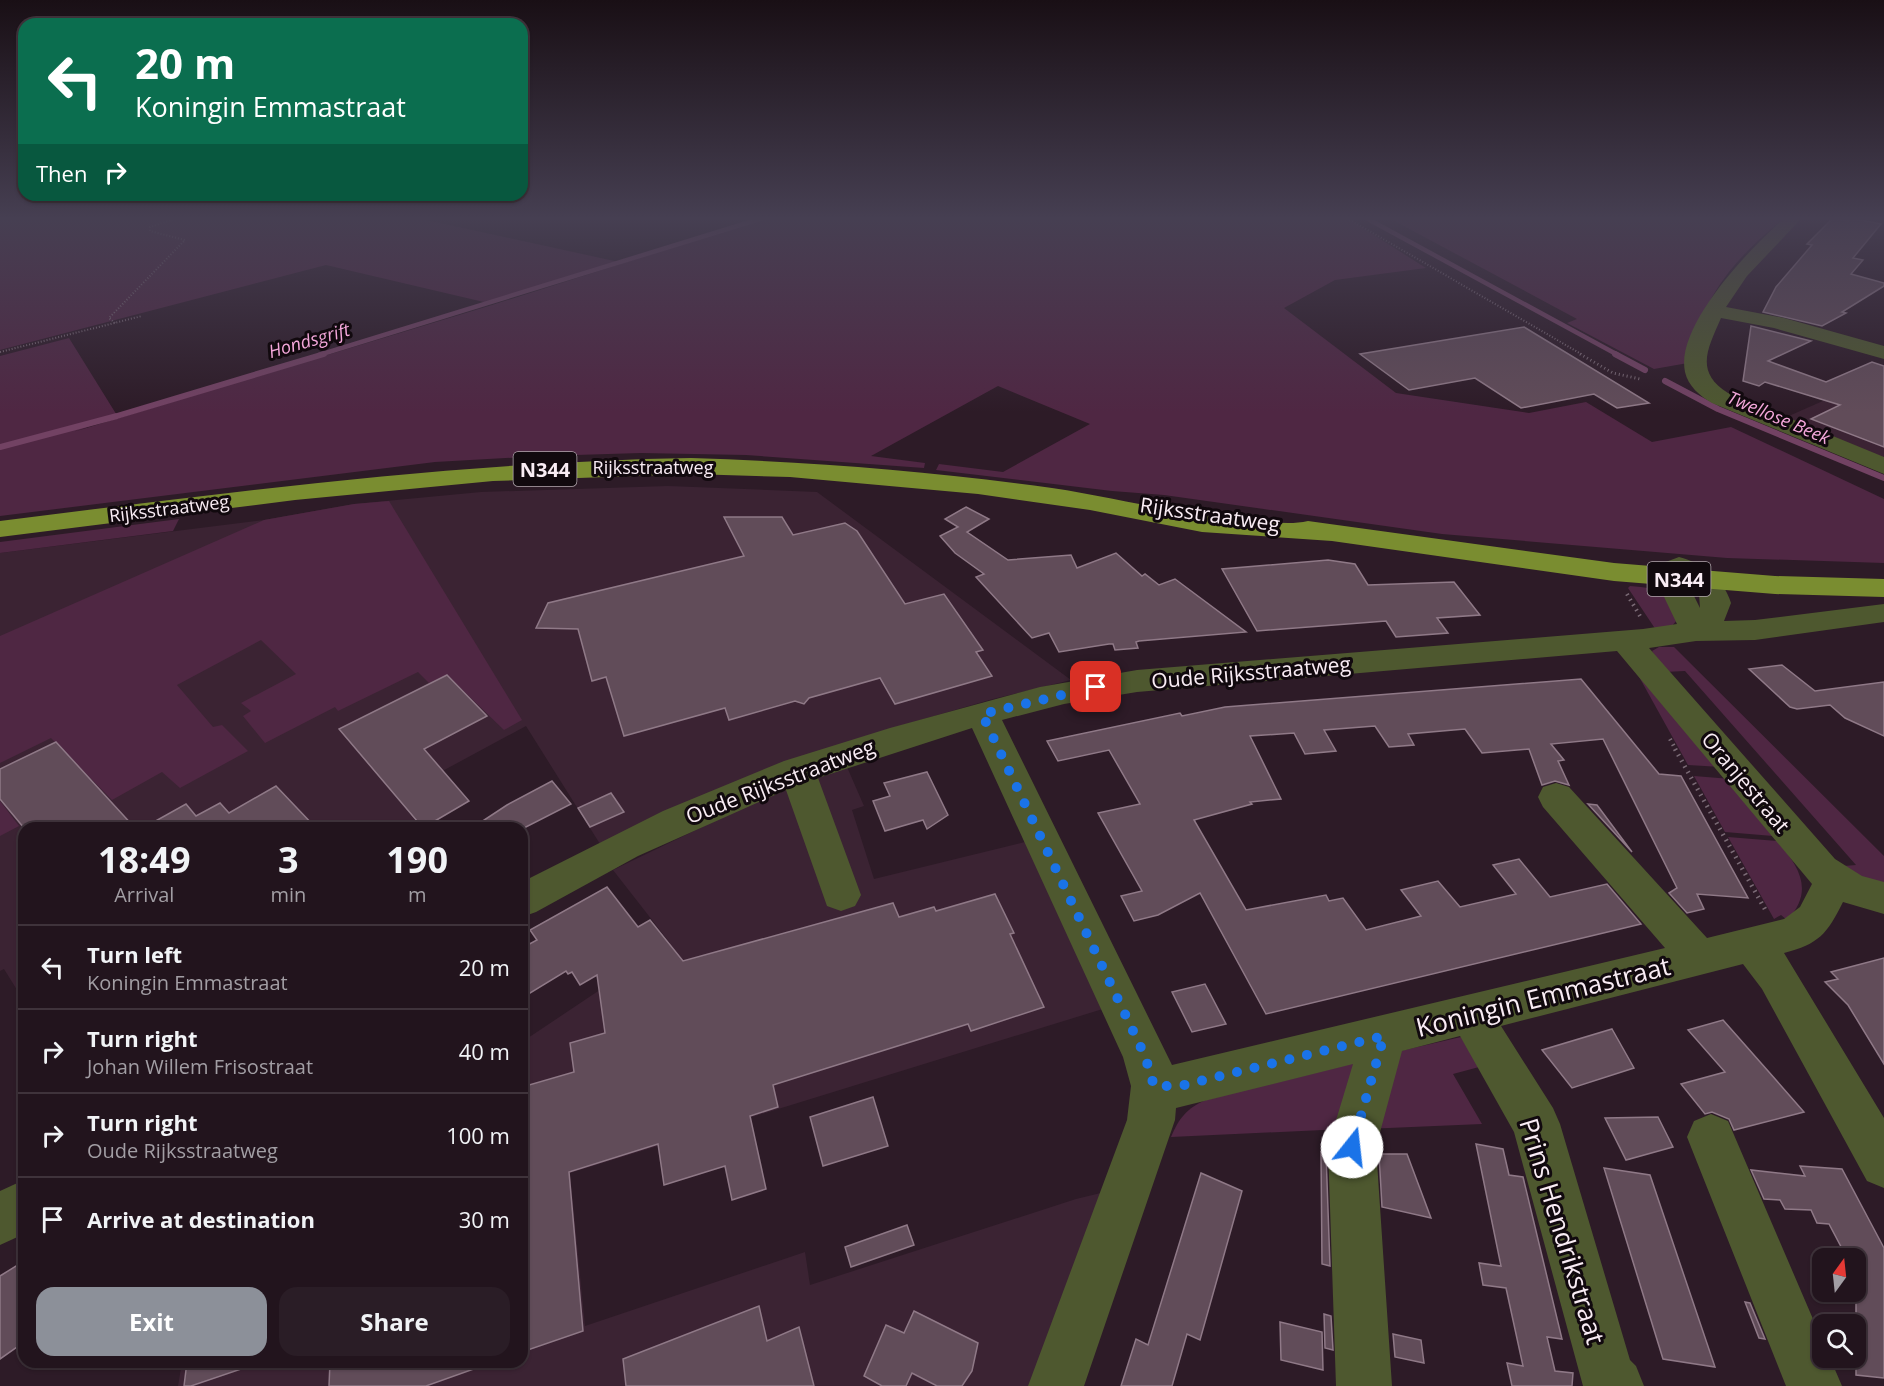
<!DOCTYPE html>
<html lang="en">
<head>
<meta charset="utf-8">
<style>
	body { margin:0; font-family:"Open Sans",sans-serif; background:#2a1d26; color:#f1f3f6; height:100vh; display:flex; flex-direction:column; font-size:22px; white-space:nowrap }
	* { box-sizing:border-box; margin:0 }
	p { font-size:20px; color:#a29ea4 }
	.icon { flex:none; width:33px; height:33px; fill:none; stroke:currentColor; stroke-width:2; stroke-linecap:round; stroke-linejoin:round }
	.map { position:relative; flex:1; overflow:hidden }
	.drawer { position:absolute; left:18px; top:822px; width:510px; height:546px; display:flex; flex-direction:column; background:#22141d; border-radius:18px; box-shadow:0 2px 4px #0004,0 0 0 2px #3f333b }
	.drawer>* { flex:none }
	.banner { position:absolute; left:18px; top:18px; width:510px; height:183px; border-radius:18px; box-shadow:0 2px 4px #0004,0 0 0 2px #3f333b; background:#0b6e4f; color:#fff; overflow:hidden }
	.needle { width:39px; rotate:15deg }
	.fabs { position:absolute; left:1812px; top:1248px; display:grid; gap:12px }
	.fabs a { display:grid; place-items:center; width:54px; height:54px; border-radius:12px; background:#22141d; box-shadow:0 2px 4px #0004,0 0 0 2px #3f333b; font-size:30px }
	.pin { position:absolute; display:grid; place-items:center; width:51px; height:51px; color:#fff; margin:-26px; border-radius:12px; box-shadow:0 3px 9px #0006 }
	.me { position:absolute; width:66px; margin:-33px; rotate:16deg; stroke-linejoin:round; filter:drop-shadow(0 0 4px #0008) }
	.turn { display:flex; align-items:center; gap:21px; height:126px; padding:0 18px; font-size:27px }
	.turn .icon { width:78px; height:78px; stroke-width:2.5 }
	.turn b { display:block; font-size:42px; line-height:51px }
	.then { display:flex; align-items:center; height:57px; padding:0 18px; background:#0003; gap:12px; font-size:22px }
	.eta { display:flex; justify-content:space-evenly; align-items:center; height:102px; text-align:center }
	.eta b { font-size:36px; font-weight:700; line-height:42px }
	.cta { display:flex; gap:12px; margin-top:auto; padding:12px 18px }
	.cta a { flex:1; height:69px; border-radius:18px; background:#8c9099; color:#fff; font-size:24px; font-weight:700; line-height:69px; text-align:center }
	.cta a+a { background:#2a1d26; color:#f1f3f6 }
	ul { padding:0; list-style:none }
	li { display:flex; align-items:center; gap:18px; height:84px; padding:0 18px; border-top:2px solid #3f333b }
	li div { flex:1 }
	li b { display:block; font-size:22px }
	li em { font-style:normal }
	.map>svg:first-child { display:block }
</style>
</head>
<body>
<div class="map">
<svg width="1884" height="1386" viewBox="0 0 1884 1386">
	<rect width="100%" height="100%" fill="#2d1b27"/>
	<g fill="#3b2333">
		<path d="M 1884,374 L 1884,460 L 1782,419 Z"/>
		<path d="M 668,486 L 817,492 L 1071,680 L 993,699 L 896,727 L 600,844 L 526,726 L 396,796 L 421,828 L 24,828 L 24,1001 L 4,969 L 0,971 L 0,553 L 264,520 L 354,504 L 481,492 Z"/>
		<path d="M 847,767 L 864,806 L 852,810 L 874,879 L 1029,841 L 1106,1008 L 570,1173 L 585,1326 L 805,1252 L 810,1285 L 1076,1199 L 1105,1192 L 1033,1386 L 178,1386 L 182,1362 L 522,1362 L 522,1042 L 670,943 L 613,870 L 777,791 Z"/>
	</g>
	<g fill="#4f2743">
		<path d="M 0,218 L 417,218 L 619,262 L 488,303 L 326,265 L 0,350 Z"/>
		<path d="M 758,218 L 1347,218 L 1426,268 L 1335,280 L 1284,308 L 1396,393 L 1529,413 L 1586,402 L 1652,442 L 1731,427 L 1884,499 L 1884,563 L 1727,558 L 1442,534 L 1164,495 L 1112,491 L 936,470 L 939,464 L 1003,472 L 1090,424 L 998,386 L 871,456 L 925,463 L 924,468 L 746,455 L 641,453 L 543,456 L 435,462 L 0,516 L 0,356 L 69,338 L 118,417 L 73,432 L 492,305 L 762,219 Z"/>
		<path d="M 1389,218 L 1784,218 C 1755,242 1725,270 1708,305 C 1700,323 1695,344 1688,363 L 1654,369 L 1567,323 L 1577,319 Z"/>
		<path d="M 389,501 L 522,720 L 504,730 L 447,675 L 429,683 L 418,672 L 338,711 L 335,707 L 265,743 L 243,716 L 251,711 L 241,703 L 296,674 L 261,640 L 177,685 L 213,727 L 222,725 L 248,751 L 180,788 L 162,772 L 112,800 L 51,738 L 0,763 L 0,636 L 264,520 L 354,504 Z"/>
		<path d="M 179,519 L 173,531 L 0,553 L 0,542 Z"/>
		<path d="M 1630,586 C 1661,588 1665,592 1677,620 L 1671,627 L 1656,630 L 1628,588 Z"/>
		<path d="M 1659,647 L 1674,647 L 1884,856 L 1884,889 L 1832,867 L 1856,865 L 1685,671 L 1664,672 L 1652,651 Z"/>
		<path d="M 1632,664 L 1721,767 L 1688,765 Z"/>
		<path d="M 1694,776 L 1731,779 L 1773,836 L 1725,832 Z"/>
		<path d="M 0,801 L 19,826 L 0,836 Z"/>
		<path d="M 1728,837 L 1777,841 C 1799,866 1815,891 1787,920 L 1781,915 L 1774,919 Z"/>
		<path d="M 1461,1037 L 1479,1067 L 1453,1074 L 1482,1124 L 1365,1129 L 1387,1054 Z"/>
		<path d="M 1371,1057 L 1344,1129 L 1171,1137 C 1179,1118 1187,1108 1206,1100 Z"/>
	</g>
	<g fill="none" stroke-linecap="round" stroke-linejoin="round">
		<g stroke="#724263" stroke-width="4.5">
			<path d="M 1366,218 L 1618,355"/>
			<path d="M 319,355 L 763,218"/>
		</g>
		<g stroke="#724263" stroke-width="6">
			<path d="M 1615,354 L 1645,370"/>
			<path d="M 1665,381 L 1718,409 L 1884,478"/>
			<path d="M 0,447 L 117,416 L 324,354"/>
		</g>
	</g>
	<g fill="#614c59" stroke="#8f7987" stroke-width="1.5">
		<path d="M 1833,218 L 1848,221 L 1851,218 L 1881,224 L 1853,258 L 1863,260 L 1851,274 L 1884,283 L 1884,286 L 1842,312 L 1846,313 L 1822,326 L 1763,312 L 1776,287 L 1812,245 L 1807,244 Z"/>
		<path d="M 1751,326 L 1811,341 L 1768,361 L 1826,382 L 1872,362 L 1884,366 L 1884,447 L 1811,419 L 1840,405 L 1765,382 L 1759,386 L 1743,381 Z"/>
		<path d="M 1524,327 L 1649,403 L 1617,408 L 1594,394 L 1521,408 L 1475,378 L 1409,390 L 1360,354 Z"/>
		<path d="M 966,507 L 989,519 L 967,532 L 1008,560 L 1071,555 L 1077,568 L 1116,553 L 1142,576 L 1145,574 L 1159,585 L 1175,579 L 1246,632 L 1139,641 L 1136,642 L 1138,648 L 1115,650 L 1113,644 L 1109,644 L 1059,652 L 1049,633 L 1032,638 L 976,577 L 984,574 L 955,553 L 940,536 L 958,527 L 945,519 Z"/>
		<path d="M 724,517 L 782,517 L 793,535 L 845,523 L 857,531 L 905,604 L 944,594 L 983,650 L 976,652 L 992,676 L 895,704 L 880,678 L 809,698 L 804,704 L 795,701 L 729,720 L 725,708 L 624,736 L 606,677 L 592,681 L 578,629 L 536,628 L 548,603 L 744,556 Z"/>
		<path d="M 1328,560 L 1355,564 L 1368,585 L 1454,582 L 1480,615 L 1437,618 L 1448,633 L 1396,637 L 1386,621 L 1257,631 L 1222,569 Z"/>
		<path d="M 1782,665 L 1815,691 L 1884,682 L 1884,736 L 1845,718 L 1830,705 L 1797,709 L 1790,707 L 1749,669 Z"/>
		<path d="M 447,675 L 487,716 L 424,749 L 469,801 L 423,828 L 339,729 Z"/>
		<path d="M 1581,679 L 1659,774 L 1681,776 L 1748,898 L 1697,894 L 1704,909 L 1687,913 L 1669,893 L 1677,888 L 1603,739 L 1551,744 L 1564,760 L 1558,761 L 1569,785 L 1555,781 L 1542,785 L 1529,749 L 1482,753 L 1465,729 L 1408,734 L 1414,745 L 1389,747 L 1375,726 L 1324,730 L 1336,751 L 1305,754 L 1294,733 L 1250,736 L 1281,799 L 1250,802 L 1252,804 L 1194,820 L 1246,910 L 1326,895 L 1329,901 L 1343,898 L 1366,930 L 1421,916 L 1401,890 L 1438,881 L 1460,907 L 1516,894 L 1493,865 L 1519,859 L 1550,897 L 1607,884 L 1641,924 L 1266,1014 L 1200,893 L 1158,915 L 1134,921 L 1121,896 L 1142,891 L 1098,813 L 1140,804 L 1109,750 L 1058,761 L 1047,741 L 1180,713 L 1182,716 L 1225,707 Z"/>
		<path d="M 56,742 L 135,828 L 24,828 L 0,799 L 0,769 Z"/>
		<path d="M 927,772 L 948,815 L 927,829 L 923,820 L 885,831 L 873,801 L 890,796 L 884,783 Z"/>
		<path d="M 552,781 L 571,804 L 524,828 L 472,828 L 507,805 Z"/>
		<path d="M 276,786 L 316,828 L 143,828 L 186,804 L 196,816 L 220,803 L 229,813 Z"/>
		<path d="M 611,793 L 624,812 L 590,827 L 578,808 Z"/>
		<path d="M 1588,804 L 1597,805 L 1632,852 Z"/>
		<path d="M 607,887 L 638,927 L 650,920 L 683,961 L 893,903 L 899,917 L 934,907 L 936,911 L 995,894 L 1014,933 L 1010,934 L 1044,1007 L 971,1031 L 968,1024 L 773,1085 L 778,1107 L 750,1116 L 766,1189 L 732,1200 L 725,1166 L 664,1185 L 658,1144 L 569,1172 L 583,1331 L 522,1352 L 522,1087 L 574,1072 L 570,1043 L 605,1033 L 597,975 L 580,985 L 572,972 L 568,974 L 566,971 L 522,998 L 522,948 L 537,940 L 530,930 Z"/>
		<path d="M 1884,958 L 1884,1064 L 1848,1005 L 1825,982 L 1838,979 L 1831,972 Z"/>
		<path d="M 1205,984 L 1226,1024 L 1192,1032 L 1172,992 Z"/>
		<path d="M 1723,1020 L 1776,1080 L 1804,1112 L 1734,1130 L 1729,1119 L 1712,1112 L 1705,1114 L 1681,1084 L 1725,1072 L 1688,1030 Z"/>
		<path d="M 1612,1029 L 1634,1068 L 1572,1088 L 1542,1050 Z"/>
		<path d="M 873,1097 L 888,1146 L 823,1166 L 810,1117 Z"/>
		<path d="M 1658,1117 L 1673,1147 L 1626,1160 L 1605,1118 Z"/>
		<path d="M 1476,1144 L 1503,1149 L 1509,1175 L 1523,1177 L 1562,1339 L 1547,1337 L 1555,1371 L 1573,1373 L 1572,1386 L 1512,1386 L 1507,1363 L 1523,1366 L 1506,1288 L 1483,1285 L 1479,1263 L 1501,1266 Z"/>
		<path d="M 1321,1152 L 1326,1153 L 1330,1266 L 1322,1264 Z"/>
		<path d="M 1379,1154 L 1407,1154 L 1431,1218 L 1382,1207 Z"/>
		<path d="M 1800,1166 L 1842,1169 L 1884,1248 L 1884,1378 L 1856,1375 L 1856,1258 L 1847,1258 L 1829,1224 L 1817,1223 L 1811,1210 L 1785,1209 L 1780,1200 L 1764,1199 L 1751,1170 L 1805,1176 Z"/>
		<path d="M 1604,1168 L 1650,1175 L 1715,1367 L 1663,1359 Z"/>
		<path d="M 1201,1173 L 1242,1191 L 1200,1340 L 1187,1334 L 1172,1386 L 1121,1386 L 1136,1339 L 1148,1345 Z"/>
		<path d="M 907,1225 L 914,1245 L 851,1267 L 845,1247 Z"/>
		<path d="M 24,1261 L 24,1342 L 0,1359 L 0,1276 Z"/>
		<path d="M 1745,1302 L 1750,1303 L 1765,1339 L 1759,1338 Z"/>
		<path d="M 759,1306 L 767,1341 L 799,1327 L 814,1386 L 626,1386 L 623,1359 Z"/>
		<path d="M 914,1311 L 978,1343 L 972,1371 L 962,1386 L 937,1386 L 912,1373 L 906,1386 L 882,1386 L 864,1376 L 886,1325 L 904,1333 Z"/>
		<path d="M 1324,1314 L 1331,1316 L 1333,1350 L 1325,1348 Z"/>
		<path d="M 1280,1322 L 1322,1332 L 1323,1370 L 1281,1360 Z"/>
		<path d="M 1393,1334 L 1421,1340 L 1424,1363 L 1395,1357 Z"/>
		<path d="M 187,1362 L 250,1362 L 250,1366 L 191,1386 L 184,1386 Z"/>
		<path d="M 330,1362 L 485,1362 L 485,1365 L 426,1386 L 329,1386 Z"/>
	</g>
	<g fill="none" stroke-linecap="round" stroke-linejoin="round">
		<g stroke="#7b6b76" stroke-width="2" stroke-dasharray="1 2" stroke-linecap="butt">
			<path d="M 1347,218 L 1583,355"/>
			<path d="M 115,323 L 109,318 L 185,240 L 150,231 L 150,227 L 178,218"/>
			<path d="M 0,352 L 142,316"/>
		</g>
		<path stroke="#7b6b76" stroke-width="3" stroke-dasharray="1 3" stroke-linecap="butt" d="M 1580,354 L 1613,373 L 1640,379"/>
		<g stroke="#7b6b76" stroke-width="4" stroke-dasharray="1.5 4.5" stroke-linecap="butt">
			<path d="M 1627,594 L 1640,616"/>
			<path d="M 1670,739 L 1676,750"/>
		</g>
		<path stroke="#7b6b76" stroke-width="4.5" stroke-dasharray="1.5 5" stroke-linecap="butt" d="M 1675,749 L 1766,911"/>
		<g fill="#4e582f" fill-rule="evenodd">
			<path d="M 1784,218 L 1802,218 L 1747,276 L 1726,307 L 1784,318 L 1884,346 L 1884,359 L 1774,328 L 1721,318 C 1708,348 1694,372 1728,393 L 1884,457 L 1884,474 L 1712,403 C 1700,396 1688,386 1685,372 C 1675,325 1751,248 1784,218 Z"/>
			<path d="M 1679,557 C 1703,563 1724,579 1731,603 L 1724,621 L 1755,620 L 1884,604 L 1884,622 L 1755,640 L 1696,641 L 1649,648 L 1835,859 L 1862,876 L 1884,882 L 1884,914 L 1843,902 C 1827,934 1819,944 1784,953 L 1884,1118 L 1884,1188 L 1867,1181 L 1762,989 L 1743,964 L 1501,1026 L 1553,1108 L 1560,1124 L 1630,1360 L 1636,1366 L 1644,1386 L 1583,1386 L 1514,1132 L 1460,1036 L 1402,1051 L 1376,1147 L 1392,1386 L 1336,1386 L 1328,1147 L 1353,1064 L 1176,1108 L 1175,1120 L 1084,1386 L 1028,1386 L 1127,1120 L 1131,1086 L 1123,1057 L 972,728 L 818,778 L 861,895 L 855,906 L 841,911 L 827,906 L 786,790 L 638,856 L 536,912 L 522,917 L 522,882 L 663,811 L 784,761 L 890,728 L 1040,687 L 1137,670 L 1643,629 L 1677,624 L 1655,578 L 1663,563 ZM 1687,582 L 1699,594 L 1700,608 ZM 1617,651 L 1812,884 L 1800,907 L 1784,919 L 1707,938 L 1569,787 L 1556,783 L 1543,787 L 1538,797 L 1543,807 L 1665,948 L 1172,1065 L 1002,720 L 1064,704 L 1137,692 Z"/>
			<path d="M 1711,1114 L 1728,1121 L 1822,1340 L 1822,1358 L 1830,1358 L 1842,1386 L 1786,1386 L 1687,1137 L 1694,1121 Z"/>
			<path d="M 24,1180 L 24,1234 L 0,1245 L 0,1191 Z"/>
		</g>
		<path fill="#7a8d30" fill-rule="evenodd" d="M 691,458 C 812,462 932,471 1052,488 C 1120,498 1186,517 1254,521 C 1272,522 1291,525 1308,521 L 1614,563 L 1775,576 L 1884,579 L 1884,597 L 1775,594 L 1614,581 L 1332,541 L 1202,532 L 1090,510 L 978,494 L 790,477 L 691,474 L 493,481 L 295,500 L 0,537 L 0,521 C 230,492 459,462 691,458 Z"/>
	</g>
	<linearGradient id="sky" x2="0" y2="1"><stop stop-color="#190f15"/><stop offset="0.53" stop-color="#463f52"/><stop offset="1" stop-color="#463f52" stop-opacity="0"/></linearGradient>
	<rect width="1884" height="412" fill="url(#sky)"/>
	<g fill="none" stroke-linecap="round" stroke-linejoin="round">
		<path stroke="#1a73e8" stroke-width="10" stroke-dasharray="0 18" d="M 1096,687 L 982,714 L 1145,1056 L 1154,1086 L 1180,1086 L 1384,1036 L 1352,1147"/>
	</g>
	<g text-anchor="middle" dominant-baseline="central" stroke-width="6" stroke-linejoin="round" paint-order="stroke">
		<g font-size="18" font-style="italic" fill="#f4a7da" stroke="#11090e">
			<text transform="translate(309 340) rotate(-16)">Hondsgrift</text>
			<text transform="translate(1779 417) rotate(23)">Twellose Beek</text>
		</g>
		<g font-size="18" fill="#f9ecf4" stroke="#11090e">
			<text x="653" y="467">Rijksstraatweg</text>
			<text transform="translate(169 508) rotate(-7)">Rijksstraatweg</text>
		</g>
		<g fill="#11090e" stroke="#b3a8af" stroke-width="1.5">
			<rect x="513.5" y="452" width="63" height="34" rx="4.5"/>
			<rect x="1647.5" y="562" width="63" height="34" rx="4.5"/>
		</g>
		<g font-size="20" font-weight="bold" fill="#f9ecf4">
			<text x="545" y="469">N344</text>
			<text x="1679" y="579">N344</text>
		</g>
		<g font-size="21" fill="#f9ecf4" stroke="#11090e">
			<text transform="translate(1210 514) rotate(8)">Rijksstraatweg</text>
			<text transform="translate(1251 672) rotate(-5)">Oude Rijksstraatweg</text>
			<text transform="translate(780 781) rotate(-21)">Oude Rijksstraatweg</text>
			<text transform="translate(1746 782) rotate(50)">Oranjestraat</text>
		</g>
		<g font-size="26" fill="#f9ecf4" stroke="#11090e">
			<text transform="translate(1543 996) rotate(-14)">Koningin Emmastraat</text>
			<text transform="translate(1563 1231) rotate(73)">Prins Hendrikstraat</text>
		</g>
	</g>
</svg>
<div class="fabs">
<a><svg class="needle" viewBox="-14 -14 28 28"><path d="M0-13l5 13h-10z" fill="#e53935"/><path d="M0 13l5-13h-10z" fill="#a29ea4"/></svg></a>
<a><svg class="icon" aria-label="search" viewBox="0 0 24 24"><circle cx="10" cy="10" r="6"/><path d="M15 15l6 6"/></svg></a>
</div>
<div class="pin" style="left:1096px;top:687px;background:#d93025"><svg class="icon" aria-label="arrive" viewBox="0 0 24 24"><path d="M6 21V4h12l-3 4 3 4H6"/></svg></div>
<svg class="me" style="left:1352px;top:1147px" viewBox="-20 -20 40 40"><circle r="19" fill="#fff"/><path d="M0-13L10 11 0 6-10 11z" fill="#1a73e8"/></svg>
<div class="banner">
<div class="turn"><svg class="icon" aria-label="left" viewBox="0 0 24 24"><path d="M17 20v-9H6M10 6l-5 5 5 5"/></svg><div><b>20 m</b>Koningin Emmastraat</div></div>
<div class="then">Then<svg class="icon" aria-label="right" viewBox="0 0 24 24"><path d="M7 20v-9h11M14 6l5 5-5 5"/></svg></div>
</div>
<section class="drawer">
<div class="eta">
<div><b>18:49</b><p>Arrival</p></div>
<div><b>3</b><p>min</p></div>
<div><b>190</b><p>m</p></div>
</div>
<ul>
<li><svg class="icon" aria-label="left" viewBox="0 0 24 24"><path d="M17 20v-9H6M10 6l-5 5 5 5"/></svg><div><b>Turn left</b><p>Koningin Emmastraat</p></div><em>20 m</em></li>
<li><svg class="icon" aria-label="right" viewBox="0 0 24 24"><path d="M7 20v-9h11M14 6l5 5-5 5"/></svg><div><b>Turn right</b><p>Johan Willem Frisostraat</p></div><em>40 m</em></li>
<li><svg class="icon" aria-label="right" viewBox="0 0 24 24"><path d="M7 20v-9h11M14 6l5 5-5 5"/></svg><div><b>Turn right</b><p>Oude Rijksstraatweg</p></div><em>100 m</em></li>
<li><svg class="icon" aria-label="arrive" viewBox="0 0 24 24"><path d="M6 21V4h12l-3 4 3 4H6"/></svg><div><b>Arrive at destination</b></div><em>30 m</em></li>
</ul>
<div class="cta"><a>Exit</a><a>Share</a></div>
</section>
</div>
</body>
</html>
